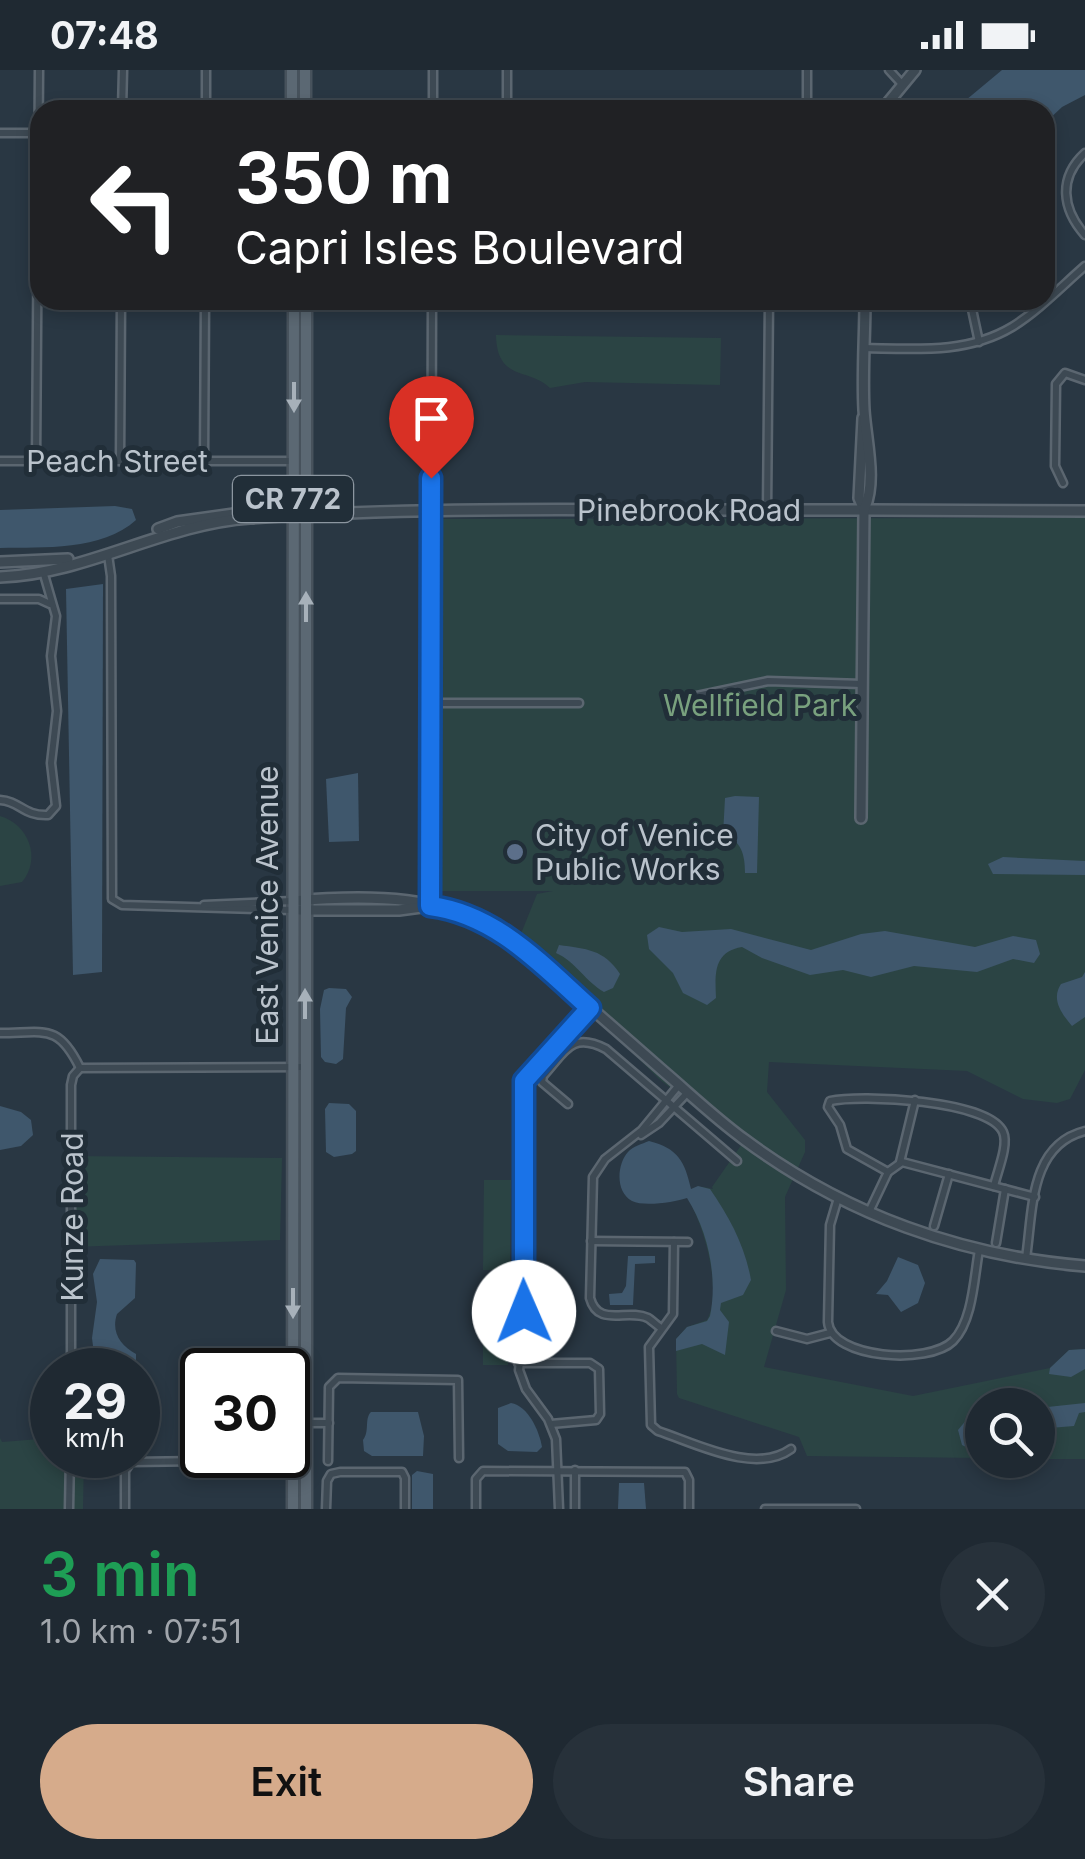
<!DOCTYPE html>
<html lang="en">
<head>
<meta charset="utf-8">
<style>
	body { margin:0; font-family:Inter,sans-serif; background:#27313a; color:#f1f3f6; height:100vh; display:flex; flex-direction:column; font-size:38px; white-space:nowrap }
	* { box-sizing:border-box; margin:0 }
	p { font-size:32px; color:#a1a6ac }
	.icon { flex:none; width:55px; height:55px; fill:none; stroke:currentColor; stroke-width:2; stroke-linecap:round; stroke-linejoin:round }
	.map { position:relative; height:1439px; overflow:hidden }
	.panel { display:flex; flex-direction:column; background:#1f2932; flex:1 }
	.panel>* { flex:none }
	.guide { position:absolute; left:30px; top:30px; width:1025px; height:210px; border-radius:30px; box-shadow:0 5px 15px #0003,0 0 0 2px #3c454d; background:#202124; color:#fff; overflow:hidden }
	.fabs { position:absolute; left:965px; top:1318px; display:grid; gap:20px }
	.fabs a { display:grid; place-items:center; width:90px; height:90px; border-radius:50%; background:#1f2932; box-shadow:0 5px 15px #0003,0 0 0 2px #3c454d; font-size:50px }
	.speed { position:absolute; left:30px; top:1278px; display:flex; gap:20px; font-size:50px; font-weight:700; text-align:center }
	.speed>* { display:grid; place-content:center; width:130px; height:130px; border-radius:50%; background:#1f2932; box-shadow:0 5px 15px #0003,0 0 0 2px #3c454d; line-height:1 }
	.speed small { font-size:25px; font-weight:400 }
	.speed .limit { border:5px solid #111; border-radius:15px; background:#fff; color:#111 }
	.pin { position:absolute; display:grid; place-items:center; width:85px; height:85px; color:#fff; margin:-102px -42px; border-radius:50% 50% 50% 0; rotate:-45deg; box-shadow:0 0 10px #0007 }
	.pin .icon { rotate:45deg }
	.me { position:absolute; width:110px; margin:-55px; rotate:359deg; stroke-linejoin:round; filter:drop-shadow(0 0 8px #0008) }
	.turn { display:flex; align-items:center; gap:35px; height:210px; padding:0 40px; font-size:45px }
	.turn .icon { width:130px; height:130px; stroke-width:2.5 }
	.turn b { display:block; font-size:70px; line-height:85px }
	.round { display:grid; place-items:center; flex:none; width:105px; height:105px; border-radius:52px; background:#27313a }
	.head { display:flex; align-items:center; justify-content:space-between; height:170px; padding:0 40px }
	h1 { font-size:60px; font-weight:600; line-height:75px; color:#1e9e55 }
	.primary-button { display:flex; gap:20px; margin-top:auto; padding:20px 40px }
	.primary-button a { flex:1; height:115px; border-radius:60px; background:#d6ab8b; color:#111; font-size:40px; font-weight:600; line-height:115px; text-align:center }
	.primary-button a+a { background:#27313a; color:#f1f3f6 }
	.status { display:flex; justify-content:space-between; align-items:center; height:70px; padding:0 50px; background:#1f2932; direction:ltr }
	.status svg { height:28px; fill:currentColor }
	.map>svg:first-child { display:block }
</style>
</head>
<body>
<div class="status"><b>07:48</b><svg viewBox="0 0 49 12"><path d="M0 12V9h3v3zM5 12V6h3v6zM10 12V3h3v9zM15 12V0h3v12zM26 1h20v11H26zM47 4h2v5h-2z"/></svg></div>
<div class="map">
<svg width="1085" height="1439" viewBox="0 0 1085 1439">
	<rect width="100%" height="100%" fill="#293743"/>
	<g fill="#2b4444">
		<path d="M 496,265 L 721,268 L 720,315 L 585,312 L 550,318 C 529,297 497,312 496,265 Z"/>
		<path d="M 1085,448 L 1085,1000 L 1070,1029 L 1057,1033 L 1023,1029 L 967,1001 L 769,992 L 767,1022 L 805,1070 L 805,1082 L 785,1127 L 786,1220 L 764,1297 L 913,1326 L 1050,1298 L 1069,1280 L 1085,1279 L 1085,1389 L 1038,1389 L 1038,1335 L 982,1335 L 982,1388 L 807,1386 L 799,1367 L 679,1328 L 677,1324 L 676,1269 L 687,1257 L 707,1250 C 723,1221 704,1155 687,1127 C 693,1114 700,1116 713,1119 L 712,1117 L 742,1074 L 659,1009 L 599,949 L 732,1056 L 518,871 L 537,824 L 553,821 L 433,821 L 437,449 Z"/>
		<path d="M 0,746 C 28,754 42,788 22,812 L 0,816 Z"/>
		<path d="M 69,1086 L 282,1088 L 280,1170 L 70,1177 Z"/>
		<path d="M 484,1110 L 511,1110 L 510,1200 L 483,1200 Z"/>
		<path d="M 483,1215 L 509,1215 L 508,1295 L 483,1295 Z"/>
		<path d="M 0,1368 L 2,1372 L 52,1368 L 52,1385 L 84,1385 L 83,1439 L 0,1439 Z"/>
	</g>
	<g fill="#3f576c">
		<path d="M 1002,0 L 1085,0 L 1085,25 L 1062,37 L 1045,53 L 1045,40 L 954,40 Z"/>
		<path d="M 115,436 L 132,439 L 136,450 C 102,481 43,477 0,478 L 0,440 Z"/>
		<path d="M 103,514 L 102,902 L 73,905 L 66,519 Z"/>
		<path d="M 358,703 L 359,771 L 329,772 L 326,709 Z"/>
		<path d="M 735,726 L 759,727 L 757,803 L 745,803 C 745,786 742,770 723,765 L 725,728 Z"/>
		<path d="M 1003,787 L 1085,791 L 1085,805 L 993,804 L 988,794 Z"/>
		<path d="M 659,857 L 682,862 L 731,859 L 811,880 L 861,864 L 885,861 L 975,877 L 1013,866 L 1036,870 L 1040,884 L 1034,893 L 1013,889 L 977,902 L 914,896 L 871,907 L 843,900 L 810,905 L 762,888 L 742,877 C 713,882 715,904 716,928 L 707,935 L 683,923 L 673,903 L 649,879 L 647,865 Z"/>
		<path d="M 559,875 C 586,879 604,879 620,904 L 613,918 L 604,922 C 586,912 575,891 556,883 Z"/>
		<path d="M 1085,902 L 1085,947 L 1072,956 C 1061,943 1051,929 1061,914 L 1082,907 Z"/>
		<path d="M 329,918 L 346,919 L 352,927 L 346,938 L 343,989 L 336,994 L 325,992 L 321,987 L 320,939 L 324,920 Z"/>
		<path d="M 329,1033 L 349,1034 L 356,1041 L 356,1081 L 352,1084 L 334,1087 L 326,1082 L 325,1039 Z"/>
		<path d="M 0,1036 L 21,1042 L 31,1050 L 33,1065 L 21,1076 L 0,1080 Z"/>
		<path d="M 649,1071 C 678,1078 685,1092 691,1119 L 698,1116 L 710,1119 C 730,1148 745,1176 751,1210 L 743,1225 L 721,1233 L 720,1240 L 729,1252 L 725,1285 L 702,1274 L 676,1281 L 676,1269 L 687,1257 L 707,1251 L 710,1246 C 718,1207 708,1161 687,1128 C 675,1132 644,1137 632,1131 C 615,1122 617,1094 628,1082 C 633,1076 642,1074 649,1071 Z"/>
		<path d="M 628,1186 L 655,1186 L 655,1193 L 635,1194 L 633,1235 L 610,1235 L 609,1224 L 622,1223 L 626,1216 Z"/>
		<path d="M 898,1187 L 918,1195 L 925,1213 L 918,1233 L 901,1242 L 888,1225 L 876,1224 L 887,1211 Z"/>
		<path d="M 100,1189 L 134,1190 L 136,1193 L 135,1228 L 117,1244 C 111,1262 120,1275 136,1284 L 136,1300 L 96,1300 L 92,1268 L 97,1232 L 93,1204 Z"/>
		<path d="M 1085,1279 L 1085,1299 L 1071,1307 L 1049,1304 L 1050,1298 L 1069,1280 Z"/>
		<path d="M 511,1333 C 528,1336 539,1360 542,1377 L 537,1382 L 508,1381 L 498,1374 L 498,1338 Z"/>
		<path d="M 1085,1333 L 1085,1342 L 1079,1343 L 1074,1356 L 1038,1359 L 1038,1338 Z"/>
		<path d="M 371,1342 L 418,1342 L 424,1366 L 423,1386 L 372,1386 L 364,1381 L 363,1370 C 370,1361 364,1349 371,1342 Z"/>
		<path d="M 982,1347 L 982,1381 L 974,1381 L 962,1375 L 958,1360 L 968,1348 Z"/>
		<path d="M 417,1401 L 433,1404 L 433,1439 L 412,1439 L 412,1405 Z"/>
		<path d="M 619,1413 L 644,1413 L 646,1439 L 618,1439 Z"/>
	</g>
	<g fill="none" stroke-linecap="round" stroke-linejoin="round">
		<defs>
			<g id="minor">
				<path d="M 433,0 L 433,40"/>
				<path d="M 807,0 L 807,40"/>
				<path d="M 889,0 L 901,13"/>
				<path d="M 122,40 L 123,0"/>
				<path d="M 206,40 L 206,0"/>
				<path d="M 507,40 L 507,0"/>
				<path d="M 0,63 L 39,63"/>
				<path d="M 1085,83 C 1058,108 1062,139 1085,165"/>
				<path d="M 970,230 L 979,272"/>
				<path d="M 865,278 C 915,279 967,284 1012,257 C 1038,241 1061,217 1085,196"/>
				<path d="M 0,391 L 294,391"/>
				<path d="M 36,391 L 39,0"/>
				<path d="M 120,391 L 121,230"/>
				<path d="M 204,391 L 205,230"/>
				<path d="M 1063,413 L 1055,396 L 1056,314 L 1065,303 L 1085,310"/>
				<path d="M 767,440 L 769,230"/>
				<path d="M 108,485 L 111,506 L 112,829 L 122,835 L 292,840"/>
				<path d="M 0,529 L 39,529 L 50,534"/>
				<path d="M 673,631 L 768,611 L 862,614"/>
				<path d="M 430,633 L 579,633"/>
				<path d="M 0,730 C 20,731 23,746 48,745 L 56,736 L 51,693 L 57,641 L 51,586 L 56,546 L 43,501"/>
				<path d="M 204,835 L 292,831"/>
				<path d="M 430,836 L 432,230"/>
				<path d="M 0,963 C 45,963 58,953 80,998"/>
				<path d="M 80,998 L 305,997"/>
				<path d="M 568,1034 L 542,1012 L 543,1006 C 565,982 571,961 606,979 L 737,1091"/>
				<path d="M 641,1065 L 659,1053 L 688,1022"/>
				<path d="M 900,1092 L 915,1030"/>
				<path d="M 888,1102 L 847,1079 L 840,1055 L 828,1037 L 830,1031 C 860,1024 989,1030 1003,1062 C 1009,1075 997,1102 994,1116"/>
				<path d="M 838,1128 L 830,1155 L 828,1252 C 831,1289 929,1295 953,1271 C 973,1251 974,1207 979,1180"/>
				<path d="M 869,1142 L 888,1102 L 902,1092 L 1035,1127"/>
				<path d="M 934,1156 L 949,1104"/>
				<path d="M 591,1171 L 688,1172"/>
				<path d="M 674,1172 L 673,1244 L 649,1277 L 651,1355 L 658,1361 C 695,1373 755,1405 791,1379"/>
				<path d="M 996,1173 L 1005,1119"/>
				<path d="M 1026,1188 C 1033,1141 1029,1075 1085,1061"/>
				<path d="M 661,1258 C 659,1257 650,1249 648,1248 C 627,1238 598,1258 590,1228 L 593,1107 L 605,1089 L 642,1060 L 679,1015"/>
				<path d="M 776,1261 L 807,1269 L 830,1263"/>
				<path d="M 518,1293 L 590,1293 L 599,1299 L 600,1344 L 596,1350 L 551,1354"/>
				<path d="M 71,1300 L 71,1015 L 73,1006 L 80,998"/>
				<path d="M 306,1353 L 329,1353"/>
				<path d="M 328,1391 L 329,1317 L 338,1308 L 458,1310 L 459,1388"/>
				<path d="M 257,1392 L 285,1397 L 290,1404"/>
				<path d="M 575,1400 L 575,1439"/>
				<path d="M 69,1439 L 70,1385"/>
				<path d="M 125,1439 L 125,1401 L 131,1392 L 278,1390 L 290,1380"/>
				<path d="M 326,1439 L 327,1411 L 331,1404 L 340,1402 L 402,1402 L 405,1408 L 405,1439"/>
				<path d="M 476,1439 L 476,1409 L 483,1401 L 685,1402 L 689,1410 L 689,1439"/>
				<path d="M 559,1439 L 556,1369 L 548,1349 L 526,1319 L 519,1300 L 524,1260 L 524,1014 L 527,1006 L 590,937"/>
				<path d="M 765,1439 L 856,1439"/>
			</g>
			<g id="tertiary">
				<path d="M 882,40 L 915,0"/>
				<path d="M 863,348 L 859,428 L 864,440"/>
				<path d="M 158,459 L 177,452 L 241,443"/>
				<path d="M 0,492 L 68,489"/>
				<path d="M 0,507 C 87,504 163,454 250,448 C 387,439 523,439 660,440 C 802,440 943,440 1085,441"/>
				<path d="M 861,748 L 864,440 C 877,411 866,371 864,340 C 862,304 865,266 865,230"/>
				<path d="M 292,831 C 366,825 451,823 512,870 C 563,913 613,957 663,1001 C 690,1024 716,1049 745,1070 C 845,1144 961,1186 1085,1196"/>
				<path d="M 300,840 L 399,840 L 429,836"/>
			</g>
			<g id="primary">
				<path d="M 292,40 L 292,0"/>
				<path d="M 305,40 L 305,0"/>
				<path d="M 293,1439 L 294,230"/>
				<path d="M 306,1439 L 306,230"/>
			</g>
		</defs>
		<use href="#minor" stroke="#5b6670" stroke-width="11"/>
		<use href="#tertiary" stroke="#5b6670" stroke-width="14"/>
		<use href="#primary" stroke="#47525c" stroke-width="15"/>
		<use href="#minor" stroke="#3d4953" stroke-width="6"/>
		<use href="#tertiary" stroke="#3d4953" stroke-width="9"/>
		<use href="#primary" stroke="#5b6873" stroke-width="10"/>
	</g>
	<defs><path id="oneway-solid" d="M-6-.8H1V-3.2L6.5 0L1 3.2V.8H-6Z" transform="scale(2.5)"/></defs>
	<g fill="#a7b1ba">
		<use href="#oneway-solid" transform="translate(294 327) rotate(90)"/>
		<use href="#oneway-solid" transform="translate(306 537) rotate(-90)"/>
		<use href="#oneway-solid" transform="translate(305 934) rotate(-90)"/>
		<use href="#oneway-solid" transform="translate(293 1233) rotate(90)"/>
	</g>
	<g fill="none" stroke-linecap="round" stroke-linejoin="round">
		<defs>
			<path id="route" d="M 431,408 L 430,836 C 496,844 542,895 590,938 L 524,1011 L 524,1242"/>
		</defs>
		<use href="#route" stroke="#114b97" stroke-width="25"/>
		<use href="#route" stroke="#1a73e8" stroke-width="18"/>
	</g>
	<circle fill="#5c6f8a" stroke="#212e38" stroke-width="4" cx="515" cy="782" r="10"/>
	<g text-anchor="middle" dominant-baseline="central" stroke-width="10" stroke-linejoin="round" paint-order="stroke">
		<rect fill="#212e38" stroke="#8c96a0" stroke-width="2.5" x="233" y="406" width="120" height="46" rx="8"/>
		<g font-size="28" font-weight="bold" fill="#bac3cc">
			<text x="293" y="429">CR 772</text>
		</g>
		<g font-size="30" fill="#bac3cc" stroke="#212e38">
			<text x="117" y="391">Peach Street</text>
			<text x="689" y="440">Pinebrook Road</text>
			<text transform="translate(267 835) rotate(-90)">East Venice Avenue</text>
			<text transform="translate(72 1147) rotate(-90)">Kunze Road</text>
		</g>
		<g font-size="30" fill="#79a17e" stroke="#212e38">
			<text x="760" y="635">Wellfield Park</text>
		</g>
		<g font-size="30" fill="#bac3cc" stroke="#212e38" text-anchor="start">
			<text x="535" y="765">City of Venice<tspan x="535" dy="34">Public Works</tspan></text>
		</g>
	</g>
</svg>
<div class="fabs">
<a><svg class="icon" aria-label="search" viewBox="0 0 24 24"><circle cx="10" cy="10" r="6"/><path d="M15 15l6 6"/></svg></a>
</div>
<div class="speed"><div>29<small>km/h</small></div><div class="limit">30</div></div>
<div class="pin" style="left:431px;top:408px;background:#d93025"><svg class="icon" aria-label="arrive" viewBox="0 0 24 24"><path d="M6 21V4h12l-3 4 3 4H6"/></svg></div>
<svg class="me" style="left:524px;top:1242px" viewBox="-20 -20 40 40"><circle r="19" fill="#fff"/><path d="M0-13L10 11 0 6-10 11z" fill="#1a73e8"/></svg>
<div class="guide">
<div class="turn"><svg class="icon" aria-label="left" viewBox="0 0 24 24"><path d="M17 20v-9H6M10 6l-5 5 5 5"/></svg><div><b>350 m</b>Capri Isles Boulevard</div></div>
</div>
</div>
<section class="panel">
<div class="head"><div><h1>3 min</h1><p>1.0 km · 07:51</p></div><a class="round"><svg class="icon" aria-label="close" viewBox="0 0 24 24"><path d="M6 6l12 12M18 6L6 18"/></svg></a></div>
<div class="primary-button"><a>Exit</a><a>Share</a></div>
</section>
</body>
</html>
